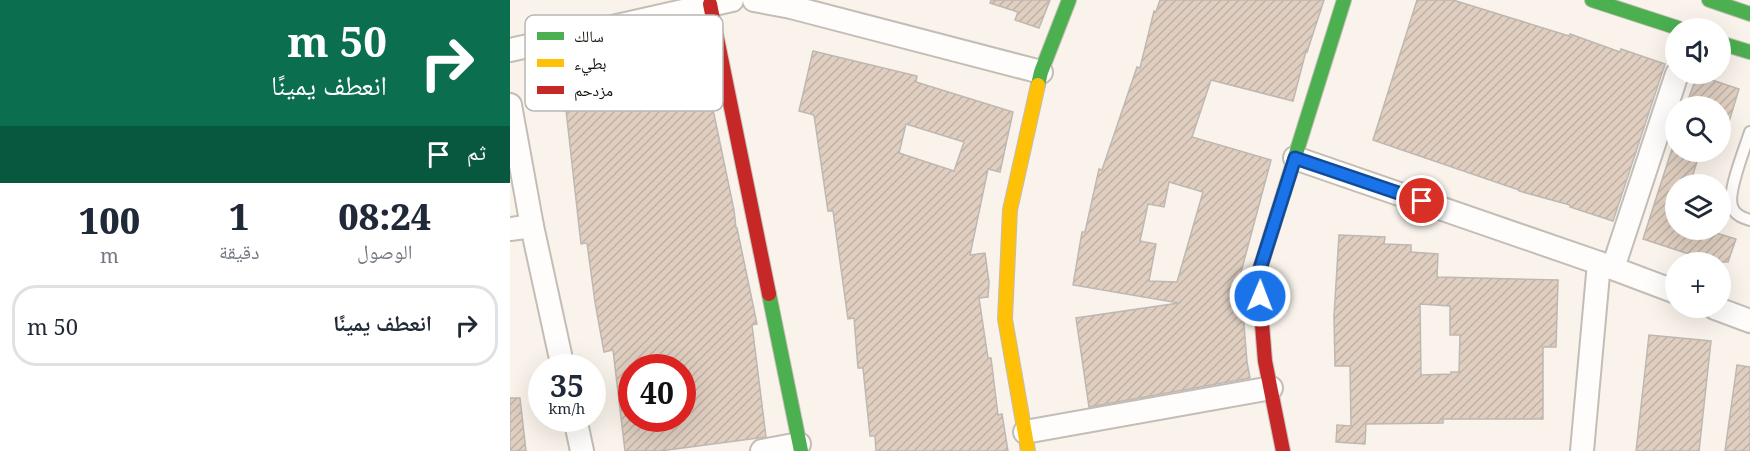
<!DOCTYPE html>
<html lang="ar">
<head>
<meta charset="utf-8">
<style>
	body { margin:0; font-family:"Noto Serif","Noto Naskh Arabic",serif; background:#f2f2f3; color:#1f2937; direction:rtl; height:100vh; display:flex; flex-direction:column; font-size:22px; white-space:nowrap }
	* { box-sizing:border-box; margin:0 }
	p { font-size:20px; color:#747a83 }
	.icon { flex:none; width:33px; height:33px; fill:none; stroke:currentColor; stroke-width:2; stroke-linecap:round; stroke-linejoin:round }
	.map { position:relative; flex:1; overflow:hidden; direction:ltr }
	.details { display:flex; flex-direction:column; background:#fff; width:510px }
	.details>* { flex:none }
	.banner { background:#0b6e4f; color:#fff; overflow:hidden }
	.fabs { position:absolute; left:1155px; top:18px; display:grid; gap:12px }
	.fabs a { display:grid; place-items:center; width:66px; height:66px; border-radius:50%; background:#fff; box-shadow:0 6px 24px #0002; font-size:30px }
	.speed { position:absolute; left:18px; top:354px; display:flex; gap:12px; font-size:30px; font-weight:700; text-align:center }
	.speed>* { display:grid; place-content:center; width:78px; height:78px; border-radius:50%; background:#fff; box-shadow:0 6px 24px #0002; line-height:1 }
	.speed small { font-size:15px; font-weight:400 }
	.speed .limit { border:9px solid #d22; background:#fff; color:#111 }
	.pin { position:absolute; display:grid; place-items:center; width:51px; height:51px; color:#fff; margin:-26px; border:3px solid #fff; border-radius:50%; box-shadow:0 2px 6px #0007 }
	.me { position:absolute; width:66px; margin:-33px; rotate:1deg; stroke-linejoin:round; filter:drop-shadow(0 0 4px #0008) }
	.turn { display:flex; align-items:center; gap:21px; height:126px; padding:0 24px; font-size:27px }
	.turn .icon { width:78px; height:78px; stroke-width:2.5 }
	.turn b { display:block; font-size:42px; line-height:51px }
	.then { display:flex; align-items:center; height:57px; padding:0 24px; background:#0003; gap:12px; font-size:22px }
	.eta { display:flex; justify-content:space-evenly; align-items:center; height:102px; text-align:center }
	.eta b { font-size:36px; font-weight:800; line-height:42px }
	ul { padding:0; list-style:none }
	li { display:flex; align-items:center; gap:18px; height:81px; margin:0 12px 9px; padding:0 12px; border:3px solid #e0e1e3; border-radius:24px }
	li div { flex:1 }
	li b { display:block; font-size:22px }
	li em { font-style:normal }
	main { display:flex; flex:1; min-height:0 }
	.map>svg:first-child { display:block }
</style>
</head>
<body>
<main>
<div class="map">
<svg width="1240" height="451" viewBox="0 0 1240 451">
	<defs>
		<pattern id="building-hatch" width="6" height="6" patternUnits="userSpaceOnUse" patternTransform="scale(1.5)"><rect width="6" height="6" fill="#e0cfc1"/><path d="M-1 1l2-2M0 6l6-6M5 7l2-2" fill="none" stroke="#bfb1a4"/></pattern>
	</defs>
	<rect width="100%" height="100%" fill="#f9f3eb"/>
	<g fill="url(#building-hatch)" stroke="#beb8b2" stroke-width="1.5" fill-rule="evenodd">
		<path d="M 481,0 L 540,0 L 529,28 L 505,20 L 508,12 L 480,3 Z"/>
		<path d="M 650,0 L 814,0 L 797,52 L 796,51 L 783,101 L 701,80 L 682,137 L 761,160 L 730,276 L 737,362 L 740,378 L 579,407 L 566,318 L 669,303 L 563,285 L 572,232 L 575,232 L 589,169 L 592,170 L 627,67 L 630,68 L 644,11 L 646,12 ZM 659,182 L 693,192 L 667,282 L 639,281 L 646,244 L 630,241 L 638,204 L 654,207 Z"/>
		<path d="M 907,0 L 943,0 L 1059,36 L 1060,34 L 1110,52 L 1111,49 L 1155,64 L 1103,221 L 1060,207 L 1060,205 L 1009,191 L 1009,190 L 863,140 Z"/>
		<path d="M 303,51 L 407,76 L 406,82 L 503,112 L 490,172 L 478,169 L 460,255 L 475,253 L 479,282 L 478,297 L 469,298 L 478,358 L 481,358 L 488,415 L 492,414 L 498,451 L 366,451 L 365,436 L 360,436 L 353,368 L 348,368 L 344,318 L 338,319 L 323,211 L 318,211 L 304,115 L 289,111 ZM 396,124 L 454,142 L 444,171 L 389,153 Z"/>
		<path d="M 195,71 L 224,210 L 226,228 L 227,228 L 247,324 L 242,325 L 256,437 L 150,451 L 115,451 L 103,350 L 94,352 L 85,302 L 77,243 L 71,244 L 54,92 L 129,83 L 128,79 ZM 122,368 L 172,368 L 172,418 L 122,418 Z"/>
		<path d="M 1187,75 L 1229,89 L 1214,138 L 1210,137 L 1210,106 L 1176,106 Z"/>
		<path d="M 1162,149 L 1166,150 L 1166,152 L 1190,152 L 1180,184 L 1166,184 L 1166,230 L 1196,230 L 1226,239 L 1218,262 L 1179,262 L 1182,255 L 1133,239 Z"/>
		<path d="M 829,235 L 875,237 L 874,244 L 901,245 L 901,252 L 928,254 L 927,277 L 1048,280 L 1046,347 L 1033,347 L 1033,419 L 933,419 L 933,423 L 856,424 L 855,444 L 826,442 L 827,425 L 841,426 L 840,366 L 825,366 L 824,316 ZM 910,304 L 940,306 L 940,335 L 950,335 L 949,372 L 941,372 L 941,374 L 911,375 Z"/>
		<path d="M 1139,335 L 1201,341 L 1189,451 L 1126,451 Z"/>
		<path d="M 1227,365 L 1240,367 L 1240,451 L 1215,451 Z"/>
		<path d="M 0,398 L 10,398 L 16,451 L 0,451 Z"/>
	</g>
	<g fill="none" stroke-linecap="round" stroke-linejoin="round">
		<defs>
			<path id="lane" d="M 1240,132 C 1235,148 1217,192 1222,206 C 1224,215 1233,218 1240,220"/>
			<g id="street">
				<path d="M 244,0 L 281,7 L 531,72"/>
				<path d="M 0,50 L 222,0"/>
				<path d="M 0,105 L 22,226 L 53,368"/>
				<path d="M 785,158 L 1089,263 L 1166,292"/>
				<path d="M 0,229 L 22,226"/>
				<path d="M 1103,268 L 1167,74"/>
				<path d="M 1205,308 L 1240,321"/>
				<path d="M 65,418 L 72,451"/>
				<path d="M 515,432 L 761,388"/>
				<path d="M 252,451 L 289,444"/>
				<path d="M 1072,451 L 1089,263"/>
			</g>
			<g id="fast">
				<path d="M 1082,0 L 1168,28"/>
				<path d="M 1199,0 L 1240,14"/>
				<path d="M 1210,43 L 1240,52"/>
				<path d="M 528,85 L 531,72 L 559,0"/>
				<path d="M 774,192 L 834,0"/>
				<path d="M 259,294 L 291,451"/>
			</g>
			<path id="slow" d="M 518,451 L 495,319 L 500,210 L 528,85"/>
			<g id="jam">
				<path d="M 200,4 L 259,294"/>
				<path d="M 773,451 L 755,361 L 748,275 L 774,192"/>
			</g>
		</defs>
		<use href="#lane" stroke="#c3bdb6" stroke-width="14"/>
		<use href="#street" stroke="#c3bdb6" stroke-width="26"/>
		<use href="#fast" stroke="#c3bdb6" stroke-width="16"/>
		<use href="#slow" stroke="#c3bdb6" stroke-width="16"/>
		<use href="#jam" stroke="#c3bdb6" stroke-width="16"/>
		<use href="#lane" stroke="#fefdfc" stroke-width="10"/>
		<use href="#street" stroke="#fefdfc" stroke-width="22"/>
		<use href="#fast" stroke="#4caf50" stroke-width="14"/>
		<use href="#slow" stroke="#ffc107" stroke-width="14"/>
		<use href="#jam" stroke="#c62828" stroke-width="14"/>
	</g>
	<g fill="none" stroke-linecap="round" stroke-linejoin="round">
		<defs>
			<path id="route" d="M 750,296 L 748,275 L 785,158 L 912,201"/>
		</defs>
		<use href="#route" stroke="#114b97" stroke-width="15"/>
		<use href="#route" stroke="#1a73e8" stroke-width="10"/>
	</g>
	<rect x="15" y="15" width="198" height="96" rx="9" fill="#fff" stroke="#b8b7b5" stroke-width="1.5"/>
	<rect x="27" y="32" width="27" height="8" fill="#4caf50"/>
	<rect x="27" y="59" width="27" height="8" fill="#ffc107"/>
	<rect x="27" y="86" width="27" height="8" fill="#c62828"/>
	<g font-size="16" fill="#140f09">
		<text x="64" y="42">سالك</text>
		<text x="64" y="69">بطيء</text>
		<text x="64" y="96">مزدحم</text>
	</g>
</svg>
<div class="fabs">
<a><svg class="icon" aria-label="sound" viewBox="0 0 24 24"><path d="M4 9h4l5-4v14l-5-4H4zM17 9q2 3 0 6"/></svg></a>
<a><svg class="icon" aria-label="search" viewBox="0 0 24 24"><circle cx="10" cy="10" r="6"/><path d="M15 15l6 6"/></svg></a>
<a><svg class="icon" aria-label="layers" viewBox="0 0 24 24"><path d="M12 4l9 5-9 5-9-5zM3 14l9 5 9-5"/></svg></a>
<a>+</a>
</div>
<div class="speed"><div>35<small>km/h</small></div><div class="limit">40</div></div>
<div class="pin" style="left:912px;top:201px;background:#d93025"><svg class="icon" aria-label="arrive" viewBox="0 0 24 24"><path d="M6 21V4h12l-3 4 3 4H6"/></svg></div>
<svg class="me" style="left:750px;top:296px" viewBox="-20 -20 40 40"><circle r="17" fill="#1a73e8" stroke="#fff" stroke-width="3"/><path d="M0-11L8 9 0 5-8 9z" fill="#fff"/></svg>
</div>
<section class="details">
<div class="banner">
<div class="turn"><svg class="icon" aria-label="right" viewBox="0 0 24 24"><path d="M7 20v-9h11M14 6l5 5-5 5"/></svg><div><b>50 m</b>انعطف يمينًا</div></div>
<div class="then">ثم<svg class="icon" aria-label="arrive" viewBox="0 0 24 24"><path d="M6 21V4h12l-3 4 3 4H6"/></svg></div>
</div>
<div class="eta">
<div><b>08:24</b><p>الوصول</p></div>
<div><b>1</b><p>دقيقة</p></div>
<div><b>100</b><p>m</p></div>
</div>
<ul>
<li><svg class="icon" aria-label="right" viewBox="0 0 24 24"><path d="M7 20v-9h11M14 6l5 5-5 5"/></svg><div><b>انعطف يمينًا</b></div><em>50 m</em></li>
</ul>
</section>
</main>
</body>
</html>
